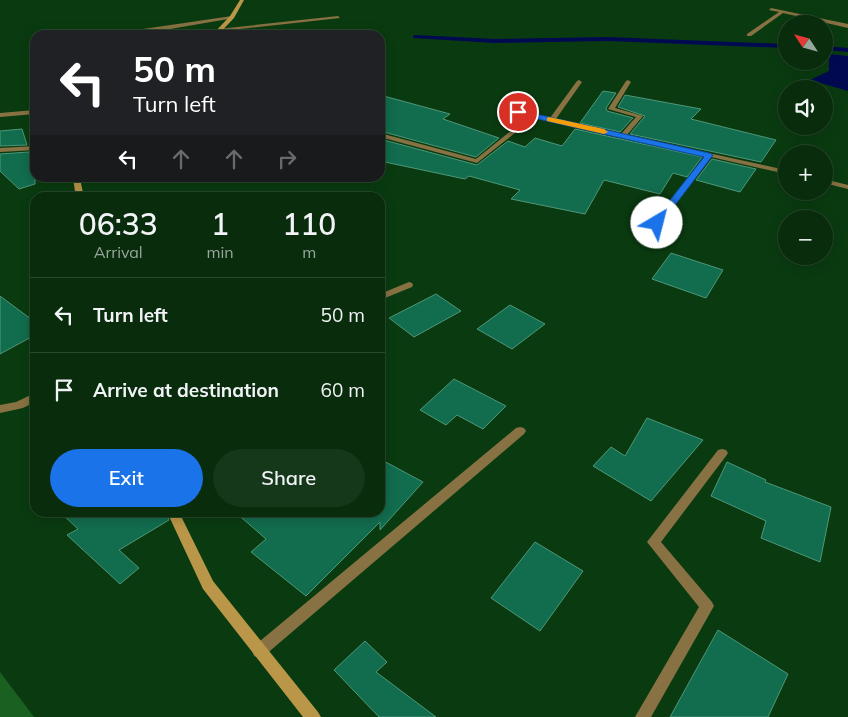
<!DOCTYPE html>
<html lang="en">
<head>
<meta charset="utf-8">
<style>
	body { margin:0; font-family:Mulish,sans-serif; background:#16381a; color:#f1f3f6; height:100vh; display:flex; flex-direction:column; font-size:19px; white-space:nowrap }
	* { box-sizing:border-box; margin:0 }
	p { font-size:16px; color:#98a79d }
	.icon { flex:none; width:28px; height:28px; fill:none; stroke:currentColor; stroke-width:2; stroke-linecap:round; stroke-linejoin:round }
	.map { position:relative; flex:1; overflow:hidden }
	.panel { position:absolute; left:30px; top:192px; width:355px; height:325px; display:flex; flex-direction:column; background:#082c0c; border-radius:15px; box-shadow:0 2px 12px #0003,0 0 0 1px #29482d }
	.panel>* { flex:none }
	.guide { position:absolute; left:30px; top:30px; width:355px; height:152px; border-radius:15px; box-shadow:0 2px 12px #0003,0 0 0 1px #29482d; background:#202124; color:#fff; overflow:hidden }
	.needle { width:32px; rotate:306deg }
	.controls { position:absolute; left:778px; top:15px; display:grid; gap:10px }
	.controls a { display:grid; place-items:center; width:55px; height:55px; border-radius:50%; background:#082c0c; box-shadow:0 2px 12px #0003,0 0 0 1px #29482d; font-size:25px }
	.pin { position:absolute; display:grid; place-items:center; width:42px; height:42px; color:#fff; margin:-21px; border:2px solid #fff; border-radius:50%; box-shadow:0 1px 5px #0007 }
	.me { position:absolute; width:55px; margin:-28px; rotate:37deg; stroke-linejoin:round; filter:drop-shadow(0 0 4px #0008) }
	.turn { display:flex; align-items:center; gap:18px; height:105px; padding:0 20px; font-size:22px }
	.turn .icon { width:65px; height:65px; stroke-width:2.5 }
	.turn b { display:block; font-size:35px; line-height:42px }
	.lanes { display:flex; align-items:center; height:48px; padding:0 20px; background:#0003; justify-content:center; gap:25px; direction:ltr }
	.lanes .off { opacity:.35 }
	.eta { display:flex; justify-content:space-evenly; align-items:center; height:85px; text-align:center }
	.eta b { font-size:30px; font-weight:600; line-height:35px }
	.cta { display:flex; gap:10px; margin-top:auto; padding:10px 20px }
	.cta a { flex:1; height:58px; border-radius:30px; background:#1a73e8; color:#fff; font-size:20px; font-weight:600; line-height:58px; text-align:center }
	.cta a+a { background:#16381a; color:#f1f3f6 }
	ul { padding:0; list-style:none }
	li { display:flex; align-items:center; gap:15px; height:75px; padding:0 20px; border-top:1px solid #29482d }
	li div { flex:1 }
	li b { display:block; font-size:19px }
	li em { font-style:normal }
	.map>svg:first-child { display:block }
</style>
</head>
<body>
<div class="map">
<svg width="848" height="717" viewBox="0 0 848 717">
	<rect width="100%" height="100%" fill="#0a3b10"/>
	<path fill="#1a6021" d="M 0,672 L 34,717 L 0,717 Z"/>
	<path fill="#010a51" d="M 829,54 L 848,56 L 848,91 L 810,80 L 829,71 Z"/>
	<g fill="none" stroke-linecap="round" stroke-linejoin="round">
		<g fill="#010a51" fill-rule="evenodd">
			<path d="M 415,35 L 495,39 L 608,37 L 786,44 L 786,48 L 608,41 L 495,43 L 413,38 L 413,36 Z"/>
			<path d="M 824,46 L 848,48 L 848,52 L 824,50 Z"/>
		</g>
	</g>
	<g fill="#126c4e" stroke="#4e9779">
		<path d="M 603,91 L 616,93 L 606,108 L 607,111 L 633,118 L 620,132 L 580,123 Z"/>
		<path d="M 380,95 L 450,114 L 443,119 L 499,138 L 476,157 L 380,131 Z"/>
		<path d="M 625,95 L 701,109 L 691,119 L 776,140 L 761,162 L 630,134 L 645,116 L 618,107 Z"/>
		<path d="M 22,129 L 27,145 L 0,146 L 0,131 Z"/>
		<path d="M 575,129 L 702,157 L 687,177 L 673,173 L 660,194 L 604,180 L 585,214 L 511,199 L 520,190 L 469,176 L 465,179 L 380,161 L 380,139 L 477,165 L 508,141 L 525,147 L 535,138 L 562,146 Z"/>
		<path d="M 29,152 L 35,170 L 35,184 L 19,189 L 0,171 L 0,154 Z"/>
		<path d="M 712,159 L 756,169 L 740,192 L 696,180 Z"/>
		<path d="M 671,253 L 723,270 L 706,298 L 652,279 Z"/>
		<path d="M 436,294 L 461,311 L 414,337 L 389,318 Z"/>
		<path d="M 0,296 L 35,322 L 35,335 L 0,354 Z"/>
		<path d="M 510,305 L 545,324 L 512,349 L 477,329 Z"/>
		<path d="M 454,379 L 506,406 L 483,429 L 457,415 L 446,425 L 420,410 Z"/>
		<path d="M 647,418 L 703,440 L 651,501 L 593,466 L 611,447 L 625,456 Z"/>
		<path d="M 380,459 L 423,482 L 380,530 L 380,522 L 306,596 L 251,552 L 266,539 L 235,512 L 380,512 Z"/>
		<path d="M 727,462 L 766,480 L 765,482 L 831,507 L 820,562 L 761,538 L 766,521 L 711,496 Z"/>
		<path d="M 60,512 L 165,512 L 169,520 L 119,550 L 139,568 L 120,584 L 67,535 L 78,529 Z"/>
		<path d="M 535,542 L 583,571 L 540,631 L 491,598 Z"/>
		<path d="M 718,630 L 788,674 L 768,717 L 670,717 Z"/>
		<path d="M 365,641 L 387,662 L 376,672 L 436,717 L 379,717 L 334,670 Z"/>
	</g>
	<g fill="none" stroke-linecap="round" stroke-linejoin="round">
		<g fill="#887243" fill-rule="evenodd">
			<path d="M 771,8 L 848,24 L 848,28 L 783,13 L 751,36 L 747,36 L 747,34 L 779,12 L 769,10 Z"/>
			<path d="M 232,16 L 234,18 L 153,32 L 102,35 Z"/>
			<path d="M 338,16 L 340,18 L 221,31 L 218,29 Z"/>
			<path d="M 579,80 L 582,82 L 556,119 L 621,134 L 636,117 L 608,109 L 626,81 L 628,80 L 631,82 L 615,108 L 643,116 L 627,135 L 786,170 L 786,174 L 711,157 L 660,225 L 657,225 L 653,223 L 705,156 L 534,118 L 477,163 L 380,137 L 380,133 L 476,159 L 528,117 L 516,114 L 516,112 L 550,118 L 577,81 Z"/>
			<path d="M 35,110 L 35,114 L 0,117 L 0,113 Z"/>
			<path d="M 35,146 L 35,150 L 0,152 L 0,148 Z"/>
			<path d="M 824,179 L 848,185 L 848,189 L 824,183 Z"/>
			<path d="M 409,282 L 412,283 L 413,285 L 412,287 L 380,300 L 380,294 Z"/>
			<path d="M 520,427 L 524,428 L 526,431 L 524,434 L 264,656 L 259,658 L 254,656 L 252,651 L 254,646 L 516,428 Z"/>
			<path d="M 722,449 L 726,450 L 728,453 L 726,456 L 661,542 L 712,602 L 714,606 L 651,717 L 635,717 L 699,607 L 647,542 L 718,450 Z"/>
		</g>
		<path fill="#887243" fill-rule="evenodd" d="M 35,393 L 35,402 L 23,408 L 0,413 L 0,405 L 16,402 Z"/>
		<g fill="#ba9648" fill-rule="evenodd">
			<path d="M 240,0 L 244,0 L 234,18 L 218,35 L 212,35 L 230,16 Z"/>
			<path d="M 73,178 L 80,178 L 84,198 L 76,198 Z"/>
			<path d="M 167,512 L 179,512 L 213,581 L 318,712 L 321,717 L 303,717 L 203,589 Z"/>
		</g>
	</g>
	<path fill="#1a73e8" stroke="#114b97" d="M 518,110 L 709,153 L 713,155 L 660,225 L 657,226 L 652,223 L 704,157 L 516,114 L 516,111 Z"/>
	<path fill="#f59e0b" d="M 549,117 L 604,129 L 608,132 L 604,134 L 547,121 L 547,118 Z"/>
</svg>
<div class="controls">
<a><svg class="needle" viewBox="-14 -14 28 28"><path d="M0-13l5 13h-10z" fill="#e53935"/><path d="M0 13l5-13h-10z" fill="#98a79d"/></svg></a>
<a><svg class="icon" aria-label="sound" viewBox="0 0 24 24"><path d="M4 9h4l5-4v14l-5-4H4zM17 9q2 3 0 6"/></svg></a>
<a>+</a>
<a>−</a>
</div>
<div class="pin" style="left:518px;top:112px;background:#d93025"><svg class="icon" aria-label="arrive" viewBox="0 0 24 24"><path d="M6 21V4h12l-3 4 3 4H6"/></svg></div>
<svg class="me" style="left:657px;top:223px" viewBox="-20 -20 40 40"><circle r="19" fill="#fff"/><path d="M0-13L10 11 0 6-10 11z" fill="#1a73e8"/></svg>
<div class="guide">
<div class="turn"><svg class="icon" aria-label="left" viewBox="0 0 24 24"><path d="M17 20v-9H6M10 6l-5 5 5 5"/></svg><div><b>50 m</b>Turn left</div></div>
<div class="lanes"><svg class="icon" aria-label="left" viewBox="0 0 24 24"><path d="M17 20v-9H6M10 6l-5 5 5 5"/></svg><svg class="icon off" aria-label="ahead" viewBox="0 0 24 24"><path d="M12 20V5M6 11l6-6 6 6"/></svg><svg class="icon off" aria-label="ahead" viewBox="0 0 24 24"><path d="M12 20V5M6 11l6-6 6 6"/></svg><svg class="icon off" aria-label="right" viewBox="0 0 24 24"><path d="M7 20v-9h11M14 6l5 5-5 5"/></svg></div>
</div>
<section class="panel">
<div class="eta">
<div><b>06:33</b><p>Arrival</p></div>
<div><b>1</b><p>min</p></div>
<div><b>110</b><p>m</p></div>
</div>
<ul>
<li><svg class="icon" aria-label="left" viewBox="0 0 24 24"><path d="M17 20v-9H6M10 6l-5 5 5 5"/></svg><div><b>Turn left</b></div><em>50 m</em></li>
<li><svg class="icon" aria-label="arrive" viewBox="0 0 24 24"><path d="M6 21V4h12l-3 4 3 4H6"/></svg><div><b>Arrive at destination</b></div><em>60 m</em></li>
</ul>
<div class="cta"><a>Exit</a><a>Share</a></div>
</section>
</div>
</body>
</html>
